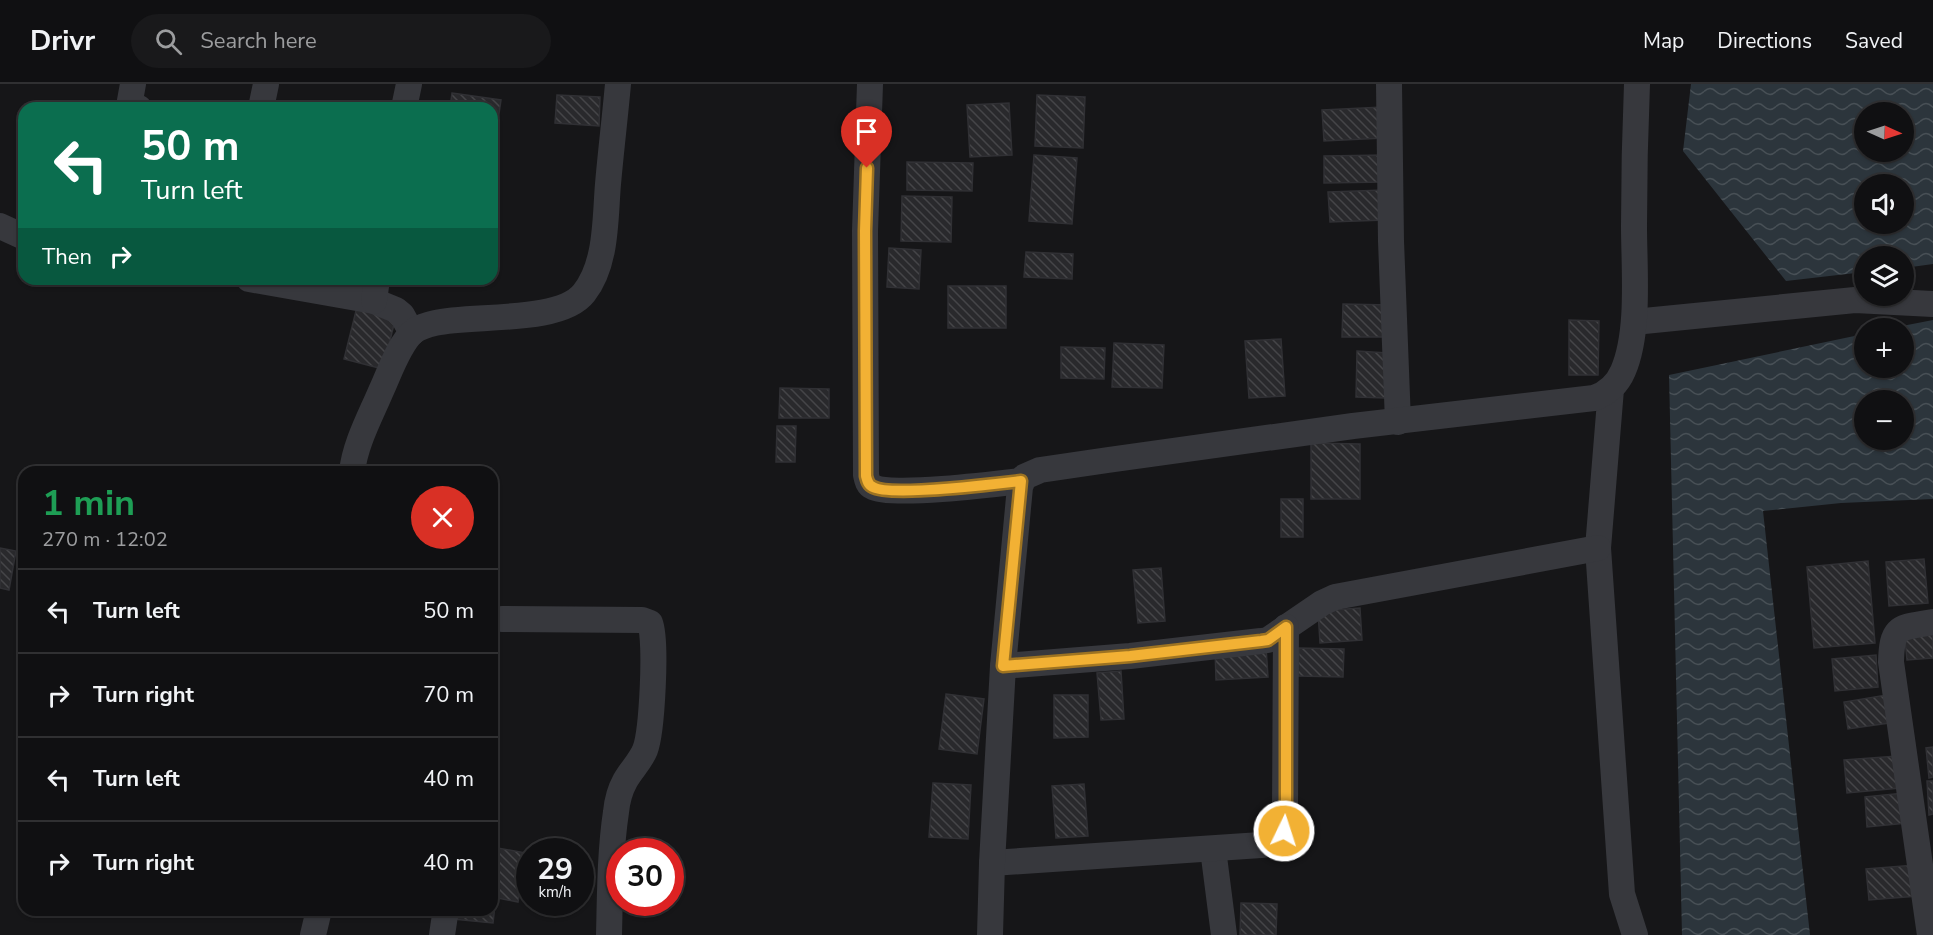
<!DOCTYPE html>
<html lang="en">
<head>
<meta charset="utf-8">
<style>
	body { margin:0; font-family:"Nunito Sans",sans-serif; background:#19191b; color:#f1f3f6; height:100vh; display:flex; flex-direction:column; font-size:22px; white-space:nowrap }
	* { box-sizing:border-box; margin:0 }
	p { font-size:20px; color:#9c9d9f }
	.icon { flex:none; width:33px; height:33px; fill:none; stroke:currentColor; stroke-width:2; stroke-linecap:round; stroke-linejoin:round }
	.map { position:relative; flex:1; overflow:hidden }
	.details { position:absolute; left:18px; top:382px; width:480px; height:450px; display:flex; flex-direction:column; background:#101012; border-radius:18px; box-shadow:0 2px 4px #0004,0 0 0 2px #303032 }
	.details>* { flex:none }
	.banner { position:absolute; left:18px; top:18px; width:480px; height:183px; border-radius:18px; box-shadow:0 2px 4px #0004,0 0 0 2px #303032; background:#0b6e4f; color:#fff; overflow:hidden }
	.needle { width:39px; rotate:93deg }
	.controls { position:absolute; left:1854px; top:18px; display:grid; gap:12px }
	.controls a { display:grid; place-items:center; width:60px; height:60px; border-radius:50%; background:#101012; box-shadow:0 2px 4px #0004,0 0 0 2px #303032; font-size:30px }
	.speed { position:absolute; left:516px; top:754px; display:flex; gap:12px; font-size:30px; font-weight:700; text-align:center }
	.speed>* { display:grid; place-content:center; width:78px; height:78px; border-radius:50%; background:#101012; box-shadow:0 2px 4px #0004,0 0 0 2px #303032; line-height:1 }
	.speed small { font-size:15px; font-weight:400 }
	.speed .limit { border:9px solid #d22; background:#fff; color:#111 }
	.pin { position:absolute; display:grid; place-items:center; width:51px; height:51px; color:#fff; margin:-62px -26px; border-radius:50% 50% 50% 0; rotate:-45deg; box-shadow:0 0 6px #0007 }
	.pin .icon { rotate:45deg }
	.me { position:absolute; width:66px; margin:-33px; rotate:4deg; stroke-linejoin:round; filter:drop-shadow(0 0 4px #0008) }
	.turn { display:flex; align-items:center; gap:21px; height:126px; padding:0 24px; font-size:27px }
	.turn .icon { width:78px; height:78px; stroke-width:2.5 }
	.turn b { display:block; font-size:42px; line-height:51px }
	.then { display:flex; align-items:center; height:57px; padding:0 24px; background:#0003; gap:12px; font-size:22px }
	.round { display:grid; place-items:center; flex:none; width:63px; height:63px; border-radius:32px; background:#19191b }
	.headline { display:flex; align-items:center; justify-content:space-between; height:102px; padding:0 24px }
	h1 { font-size:36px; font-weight:700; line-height:45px; color:#1e9e55 }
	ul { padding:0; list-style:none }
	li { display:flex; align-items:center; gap:18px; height:84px; padding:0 24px; border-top:2px solid #303032 }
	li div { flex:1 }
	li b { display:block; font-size:22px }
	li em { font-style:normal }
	header { display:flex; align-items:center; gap:36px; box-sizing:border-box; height:84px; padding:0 30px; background:#101012; border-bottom:2px solid #303032 }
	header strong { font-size:28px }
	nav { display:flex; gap:33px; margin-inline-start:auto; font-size:21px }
	.search { width:420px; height:54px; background:#19191b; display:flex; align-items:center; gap:15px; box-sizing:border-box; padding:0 21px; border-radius:33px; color:#9c9d9f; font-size:22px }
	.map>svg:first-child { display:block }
</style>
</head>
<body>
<header>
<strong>Drivr</strong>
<div class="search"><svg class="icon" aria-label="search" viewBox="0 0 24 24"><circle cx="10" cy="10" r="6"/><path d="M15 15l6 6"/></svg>Search here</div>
<nav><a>Map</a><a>Directions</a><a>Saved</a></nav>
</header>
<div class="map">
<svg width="1933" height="851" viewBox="0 0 1933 851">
	<defs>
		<pattern id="water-waves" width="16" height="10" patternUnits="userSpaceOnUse" patternTransform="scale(1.5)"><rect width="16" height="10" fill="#2c353c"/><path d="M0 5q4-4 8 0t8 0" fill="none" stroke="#485056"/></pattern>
		<pattern id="building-back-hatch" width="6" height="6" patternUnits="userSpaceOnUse" patternTransform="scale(1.5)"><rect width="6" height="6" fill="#29292c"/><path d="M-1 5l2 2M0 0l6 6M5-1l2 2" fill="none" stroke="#454548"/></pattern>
	</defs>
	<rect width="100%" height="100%" fill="#161618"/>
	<g fill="url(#water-waves)" fill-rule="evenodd">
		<path d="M 1691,0 L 1933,0 L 1933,180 L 1904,184 L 1904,172 L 1864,172 L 1864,188 L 1786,197 L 1683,67 ZM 1864,28 L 1904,28 L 1904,68 L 1864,68 ZM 1864,100 L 1904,100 L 1904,140 L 1864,140 Z"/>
		<path d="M 1933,236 L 1933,415 L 1841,419 L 1763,427 L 1810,851 L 1682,851 L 1669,291 L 1864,250 L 1864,284 L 1904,284 L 1904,244 L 1892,244 ZM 1864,316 L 1904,316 L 1904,356 L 1864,356 Z"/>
	</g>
	<g fill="url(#building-back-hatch)" stroke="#303034" stroke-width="1.5">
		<path d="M 452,9 L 501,16 L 496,50 L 492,49 L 492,24 L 450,24 Z"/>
		<path d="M 557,11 L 600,13 L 599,42 L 555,39 Z"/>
		<path d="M 1037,11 L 1085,13 L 1083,64 L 1035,62 Z"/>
		<path d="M 1009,19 L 1012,71 L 970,73 L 967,21 Z"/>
		<path d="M 1383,23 L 1384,54 L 1324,57 L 1322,26 Z"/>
		<path d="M 1034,71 L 1077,74 L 1072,140 L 1029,137 Z"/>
		<path d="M 1384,71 L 1385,98 L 1324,99 L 1324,72 Z"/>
		<path d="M 907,78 L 973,79 L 972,107 L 907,106 Z"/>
		<path d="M 1384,106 L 1385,136 L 1330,138 L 1328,108 Z"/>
		<path d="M 902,112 L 952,113 L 951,158 L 901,157 Z"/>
		<path d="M 889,164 L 921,166 L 919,205 L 887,203 Z"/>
		<path d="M 1026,168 L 1073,170 L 1072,195 L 1024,193 Z"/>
		<rect x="948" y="202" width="58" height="42"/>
		<path d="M 1343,220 L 1390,221 L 1390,253 L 1342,253 Z"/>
		<path d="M 357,223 L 396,232 L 383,285 L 344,275 Z"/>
		<path d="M 1569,236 L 1599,237 L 1598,291 L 1569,291 Z"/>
		<path d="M 1281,255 L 1285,312 L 1249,314 L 1245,257 Z"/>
		<path d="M 1114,259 L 1164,261 L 1162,304 L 1112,303 Z"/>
		<path d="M 1061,263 L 1105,264 L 1104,295 L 1061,294 Z"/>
		<path d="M 1357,267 L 1387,269 L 1385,314 L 1356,313 Z"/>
		<path d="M 780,304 L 829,305 L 829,334 L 779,334 Z"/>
		<path d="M 777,342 L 796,342 L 795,378 L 776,378 Z"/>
		<path d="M 1311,359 L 1360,360 L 1360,415 L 1311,415 Z"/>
		<rect x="1281" y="415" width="22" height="38"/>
		<path d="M 0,464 L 16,467 L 9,506 L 0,504 Z"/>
		<path d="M 1924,475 L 1928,519 L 1889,522 L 1886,478 Z"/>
		<path d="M 1868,477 L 1875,559 L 1814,564 L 1807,483 Z"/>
		<path d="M 1161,484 L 1165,537 L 1138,539 L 1133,486 Z"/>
		<path d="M 1360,524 L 1362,556 L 1320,559 L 1318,527 Z"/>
		<path d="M 1933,544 L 1933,574 L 1907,576 L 1904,546 Z"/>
		<path d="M 1266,563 L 1268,593 L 1216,596 L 1215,566 Z"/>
		<path d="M 1299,564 L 1344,565 L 1343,593 L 1298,592 Z"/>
		<path d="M 1876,571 L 1878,603 L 1835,607 L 1832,575 Z"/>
		<path d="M 1121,587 L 1124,635 L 1101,636 L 1097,589 Z"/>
		<path d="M 946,610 L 984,615 L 977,670 L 939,665 Z"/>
		<path d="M 1054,611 L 1088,611 L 1088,653 L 1054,654 Z"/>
		<path d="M 1886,611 L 1889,639 L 1848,645 L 1844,618 Z"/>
		<path d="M 1933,663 L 1933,693 L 1929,694 L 1926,664 Z"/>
		<path d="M 1897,672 L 1900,704 L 1847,709 L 1844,676 Z"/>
		<path d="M 1927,697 L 1933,697 L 1933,730 L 1929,731 Z"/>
		<path d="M 933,699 L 971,701 L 968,755 L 929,753 Z"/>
		<path d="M 1084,700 L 1088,752 L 1056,754 L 1052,702 Z"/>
		<path d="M 1904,709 L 1907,739 L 1867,743 L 1865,713 Z"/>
		<path d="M 492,763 L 526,769 L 518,818 L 492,813 Z"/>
		<path d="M 1915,781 L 1918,812 L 1869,816 L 1866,785 Z"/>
		<path d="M 1241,819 L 1277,820 L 1276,851 L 1240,851 Z"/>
		<path d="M 492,820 L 495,821 L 493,839 L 453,835 L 454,826 L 492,826 Z"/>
	</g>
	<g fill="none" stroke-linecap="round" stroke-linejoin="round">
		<g stroke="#37383d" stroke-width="26">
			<path d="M 133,0 L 129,22 L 139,24"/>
			<path d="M 870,0 L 865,147 L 866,391 C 867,396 868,401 873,403 C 890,413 996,400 1021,397"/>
			<path d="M 1389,0 L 1391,157 L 1398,338"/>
			<path d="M 261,24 L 266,0"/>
			<path d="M 404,24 L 409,0"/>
			<path d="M 0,142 L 24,153"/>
			<path d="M 249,195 L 374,217 L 396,226 L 402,231 L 412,249"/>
			<path d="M 374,217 L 377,195"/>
			<path d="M 1634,238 L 1855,216 L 1933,220"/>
			<path d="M 1611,305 L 1598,464 L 1622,810 L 1635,851"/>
			<path d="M 352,388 C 355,360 370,333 381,307 C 389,290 399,260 413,248 C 419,243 427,241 435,239 C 471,230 560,240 584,209 C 607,180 605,135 608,100 C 611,66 615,33 618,0"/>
			<path d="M 502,535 L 642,536 L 650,539 C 657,557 652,648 645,666 C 640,678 631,686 625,697 C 620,706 617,718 616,728 C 610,768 610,810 609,851"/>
			<path d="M 1003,582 L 1130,572 L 1261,557 L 1268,556 L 1322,519 L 1335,513 L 1598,464"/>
			<path d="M 1213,765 L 1224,851"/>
			<path d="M 992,779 L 1261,761 L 1277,759 L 1284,747 L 1285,728 L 1286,543"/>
			<path d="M 313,851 L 319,826"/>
			<path d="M 442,851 L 445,831"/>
			<path d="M 990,851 L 992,779 L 1003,582 L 1020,403 L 1024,393 L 1040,386 L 1108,376 L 1353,342 L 1594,314 C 1608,309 1617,301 1623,287 C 1640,248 1634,185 1634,142 C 1634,95 1635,47 1637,0"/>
			<path d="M 1930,851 L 1891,578 C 1892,540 1900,544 1933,538"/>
		</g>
	</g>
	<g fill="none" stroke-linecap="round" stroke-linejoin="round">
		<defs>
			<path id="route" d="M 867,84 L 865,147 L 866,392 C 867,396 868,401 873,403 C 890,413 995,400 1021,397 L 1003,582 L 1130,572 L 1261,557 L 1268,556 L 1286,543 L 1286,728 L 1284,747"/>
		</defs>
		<use href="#route" stroke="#9d7322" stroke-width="15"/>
		<use href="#route" stroke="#f2b134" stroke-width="10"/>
	</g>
</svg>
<div class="controls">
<a><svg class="needle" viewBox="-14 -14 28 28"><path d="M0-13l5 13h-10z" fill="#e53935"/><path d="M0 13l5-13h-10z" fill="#9c9d9f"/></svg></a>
<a><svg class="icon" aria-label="sound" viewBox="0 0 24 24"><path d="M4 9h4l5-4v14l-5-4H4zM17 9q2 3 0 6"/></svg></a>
<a><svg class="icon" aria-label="layers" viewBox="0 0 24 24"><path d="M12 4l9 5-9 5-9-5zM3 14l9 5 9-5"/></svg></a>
<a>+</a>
<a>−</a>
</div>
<div class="speed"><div>29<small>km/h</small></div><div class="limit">30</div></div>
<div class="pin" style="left:867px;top:84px;background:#d93025"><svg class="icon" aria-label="arrive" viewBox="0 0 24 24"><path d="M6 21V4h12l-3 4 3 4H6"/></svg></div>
<svg class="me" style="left:1284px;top:747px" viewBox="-20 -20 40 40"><circle r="17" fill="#f2b134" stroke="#fff" stroke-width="3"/><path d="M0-11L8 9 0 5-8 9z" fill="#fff"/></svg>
<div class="banner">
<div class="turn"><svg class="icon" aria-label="left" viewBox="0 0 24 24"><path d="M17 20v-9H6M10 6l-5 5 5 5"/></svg><div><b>50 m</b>Turn left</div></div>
<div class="then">Then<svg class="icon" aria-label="right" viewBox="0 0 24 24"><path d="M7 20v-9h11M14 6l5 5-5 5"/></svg></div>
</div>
<section class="details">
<div class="headline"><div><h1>1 min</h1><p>270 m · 12:02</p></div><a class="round" style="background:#d93025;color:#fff"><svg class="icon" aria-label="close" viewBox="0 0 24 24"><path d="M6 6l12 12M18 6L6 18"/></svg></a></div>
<ul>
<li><svg class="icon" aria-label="left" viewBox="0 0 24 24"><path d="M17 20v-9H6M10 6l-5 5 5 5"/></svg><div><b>Turn left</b></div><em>50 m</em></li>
<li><svg class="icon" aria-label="right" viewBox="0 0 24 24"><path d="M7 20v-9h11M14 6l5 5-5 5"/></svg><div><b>Turn right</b></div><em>70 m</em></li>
<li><svg class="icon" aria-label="left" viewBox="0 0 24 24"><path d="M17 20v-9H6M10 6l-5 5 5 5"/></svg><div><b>Turn left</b></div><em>40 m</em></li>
<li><svg class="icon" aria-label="right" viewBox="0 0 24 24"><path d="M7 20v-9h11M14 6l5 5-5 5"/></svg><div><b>Turn right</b></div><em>40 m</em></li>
</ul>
</section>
</div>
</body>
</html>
